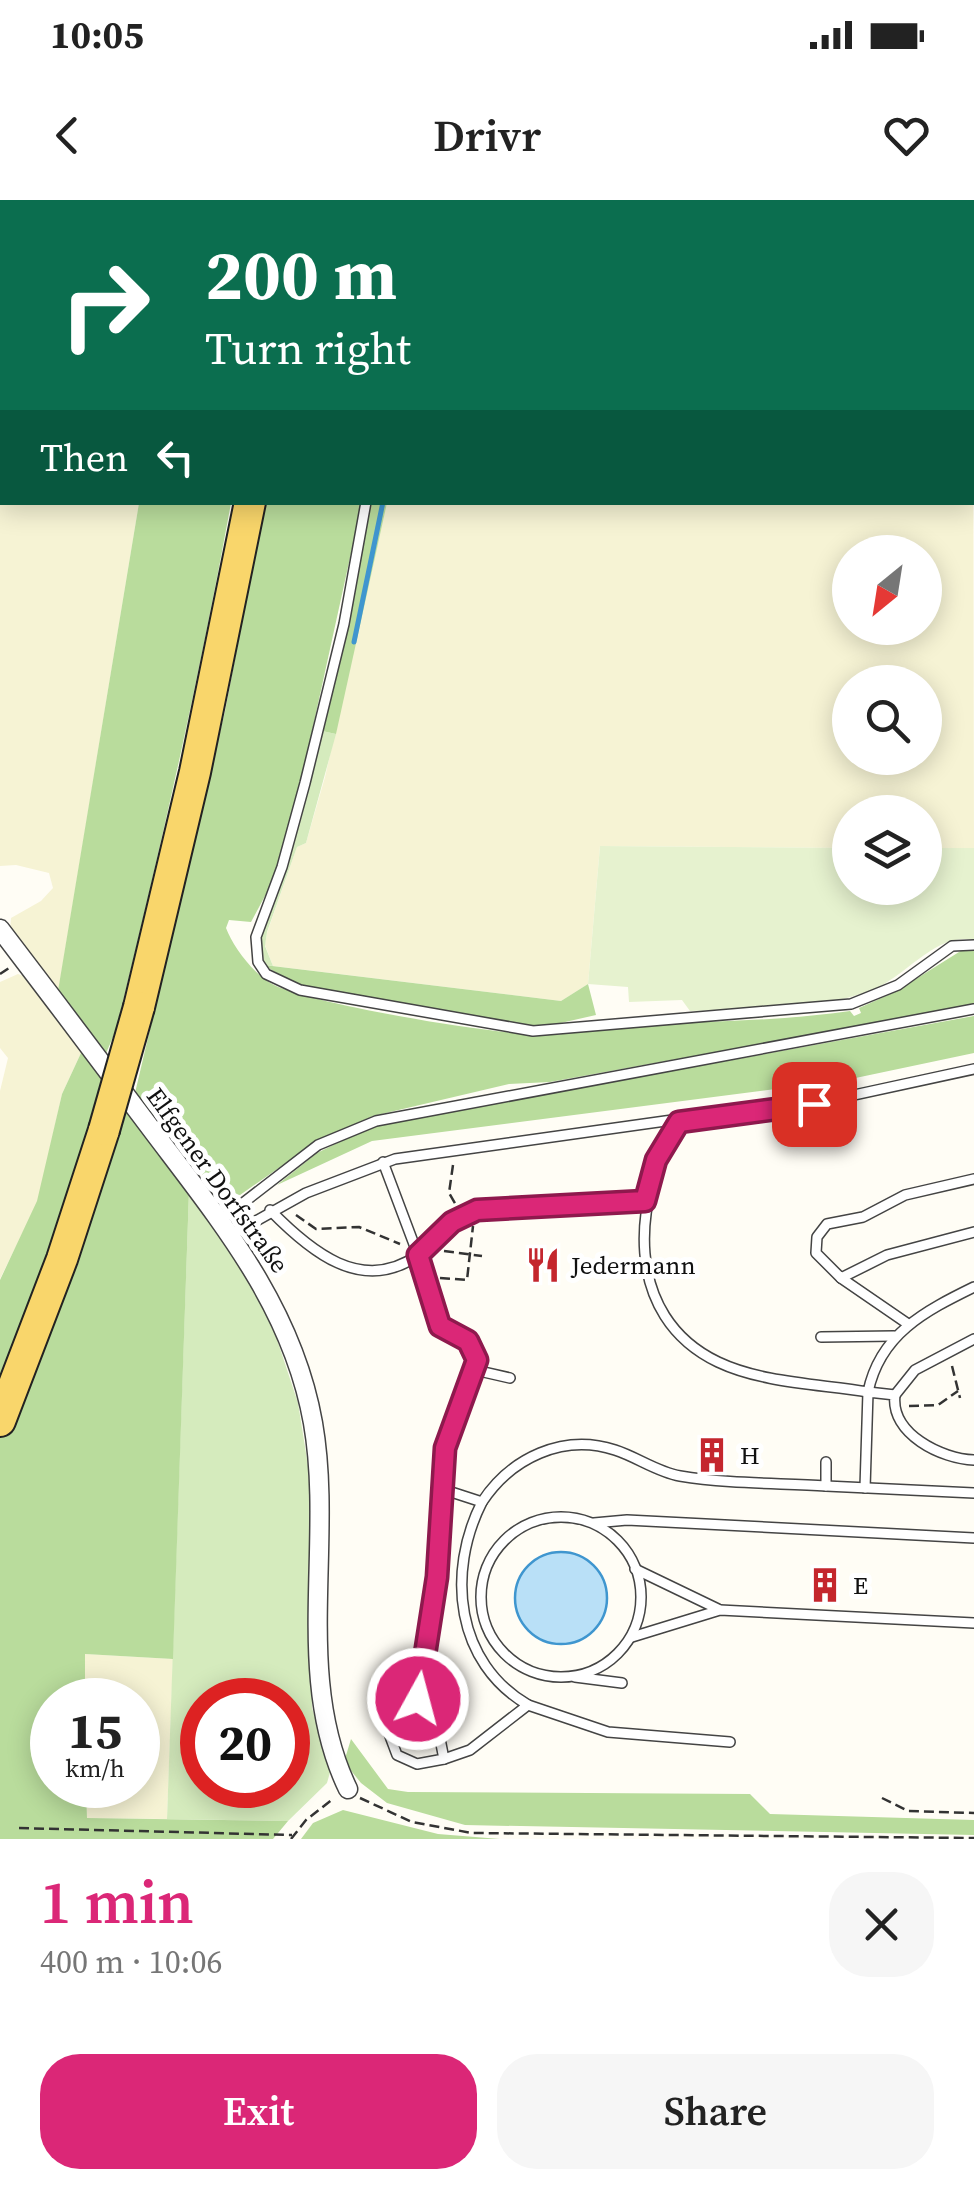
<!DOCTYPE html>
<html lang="en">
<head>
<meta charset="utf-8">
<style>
	body { margin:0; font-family:"Source Serif 4",serif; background:#f6f6f6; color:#222; height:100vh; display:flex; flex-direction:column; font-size:38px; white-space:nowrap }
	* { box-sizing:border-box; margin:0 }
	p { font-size:32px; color:#767676 }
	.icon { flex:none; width:55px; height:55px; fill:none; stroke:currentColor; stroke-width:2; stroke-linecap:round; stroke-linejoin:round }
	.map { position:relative; height:1639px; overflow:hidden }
	.details { display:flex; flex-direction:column; background:#fff; flex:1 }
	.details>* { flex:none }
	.banner { position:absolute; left:0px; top:0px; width:975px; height:305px; box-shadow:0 5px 25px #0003; background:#0b6e4f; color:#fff; overflow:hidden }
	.needle { width:65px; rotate:210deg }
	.tools { position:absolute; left:832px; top:335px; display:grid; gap:20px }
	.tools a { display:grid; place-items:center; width:110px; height:110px; border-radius:50%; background:#fff; box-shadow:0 5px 25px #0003; font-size:50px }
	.speed { position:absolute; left:30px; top:1478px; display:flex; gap:20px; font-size:50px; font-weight:700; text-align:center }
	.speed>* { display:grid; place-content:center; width:130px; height:130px; border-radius:50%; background:#fff; box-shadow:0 5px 25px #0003; line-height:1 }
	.speed small { font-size:25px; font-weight:400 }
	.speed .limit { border:15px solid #d22; background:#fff; color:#111 }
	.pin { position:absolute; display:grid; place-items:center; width:85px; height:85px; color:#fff; margin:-42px; border-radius:20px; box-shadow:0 5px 15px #0006 }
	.me { position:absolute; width:110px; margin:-55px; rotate:7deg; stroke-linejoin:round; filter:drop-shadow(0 0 8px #0008) }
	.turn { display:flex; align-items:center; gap:35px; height:210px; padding:0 40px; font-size:45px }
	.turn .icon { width:130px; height:130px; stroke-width:2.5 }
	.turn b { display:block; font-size:70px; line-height:85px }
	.then { display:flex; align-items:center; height:95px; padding:0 40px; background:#0003; gap:20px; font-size:38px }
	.round { display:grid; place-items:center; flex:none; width:105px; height:105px; border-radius:40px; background:#f6f6f6 }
	.headline { display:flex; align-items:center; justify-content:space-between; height:170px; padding:0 40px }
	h1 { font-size:60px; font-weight:600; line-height:75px; color:#db2777 }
	.button { display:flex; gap:20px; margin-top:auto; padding:20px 40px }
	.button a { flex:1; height:115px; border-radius:40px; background:#db2777; color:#fff; font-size:40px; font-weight:600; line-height:115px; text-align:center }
	.button a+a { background:#f6f6f6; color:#222 }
	.status { display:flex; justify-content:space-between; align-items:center; height:70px; padding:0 50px; background:#fff; direction:ltr }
	.status svg { height:28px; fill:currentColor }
	header { display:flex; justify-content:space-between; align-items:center; height:130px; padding:0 40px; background:#fff; font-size:45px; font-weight:600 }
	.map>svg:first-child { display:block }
</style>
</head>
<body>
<div class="status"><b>10:05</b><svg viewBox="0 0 49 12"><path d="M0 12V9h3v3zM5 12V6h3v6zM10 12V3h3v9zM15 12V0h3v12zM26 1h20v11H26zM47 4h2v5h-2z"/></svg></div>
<header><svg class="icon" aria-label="back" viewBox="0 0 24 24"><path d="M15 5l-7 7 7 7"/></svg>Drivr<svg class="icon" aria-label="heart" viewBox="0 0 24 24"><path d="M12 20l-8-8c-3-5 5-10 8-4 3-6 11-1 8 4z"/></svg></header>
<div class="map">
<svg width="974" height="1639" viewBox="0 0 974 1639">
	<rect width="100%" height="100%" fill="#fffdf5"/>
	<g fill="#f6f3d4" fill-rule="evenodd">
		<path d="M 0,0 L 178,0 L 2,2 L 2,302 L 139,303 L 58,793 L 10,732 L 11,718 L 41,701 L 53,688 L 49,673 L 16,665 L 0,666 Z"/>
		<path d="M 973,127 L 974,658 L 973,648 L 925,648 L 925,612 L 850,612 L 850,648 L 600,646 L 588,784 L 561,801 L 273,766 L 265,745 L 267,733 L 297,647 L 306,643 L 325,577 L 387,303 L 972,302 ZM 850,352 L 925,352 L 925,428 L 850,428 ZM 850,482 L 925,482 L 925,558 L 850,558 Z"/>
		<path d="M 18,774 L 29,778 L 81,853 L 62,894 L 38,1001 L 0,1079 L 0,891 L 8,858 L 0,848 L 0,782 Z"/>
		<path d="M 85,1454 L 173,1459 L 167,1619 L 87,1618 L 86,1585 L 138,1585 L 138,1500 L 85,1500 Z"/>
	</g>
	<g fill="#d5ebbd" fill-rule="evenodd">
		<path d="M 322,531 L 336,534 L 306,643 L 297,647 L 267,732 L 265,746 L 273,766 L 264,765 L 261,730 L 292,647 Z"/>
		<path d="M 189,991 L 265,1103 L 298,1203 L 310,1278 L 312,1508 L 331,1569 L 327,1583 L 288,1621 L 167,1619 ZM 202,1500 L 288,1500 L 288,1585 L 202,1585 Z"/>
	</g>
	<g fill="#b9dc9c">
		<path d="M 139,303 L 231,303 C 199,480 159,655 116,830 L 104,858 L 189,991 L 173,1459 L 85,1454 L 85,1500 L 52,1500 L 52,1585 L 86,1585 L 87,1618 L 288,1621 L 273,1639 L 0,1639 L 0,1080 L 37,1001 L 62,894 L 81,853 L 56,803 Z"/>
		<path d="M 265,303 L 362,303 L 298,595 L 274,679 L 251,722 L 229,720 L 226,728 C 233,747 255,776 274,785 C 315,805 506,837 553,835 C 568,834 583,828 598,827 C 683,821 766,823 850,811 L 854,816 L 861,813 L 859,808 L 895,792 L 967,747 L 974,750 L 974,805 L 550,882 L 509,884 L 373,916 L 319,940 L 240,995 L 216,991 L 135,893 L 225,511 Z"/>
		<path d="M 370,303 L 387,303 L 336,534 L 322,531 Z"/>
		<path d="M 264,765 L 561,801 L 588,784 L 596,815 L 543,827 L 519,825 L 297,786 Z"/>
		<path d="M 974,816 L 974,853 L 846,880 L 372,941 L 277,985 L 317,953 L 374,925 Z"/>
		<path d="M 351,1539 L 388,1589 L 408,1592 L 750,1594 L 770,1614 L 974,1620 L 974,1635 L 465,1625 L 387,1603 L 361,1583 L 344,1562 Z"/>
		<path d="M 343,1610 L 438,1634 L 500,1639 L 301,1639 L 313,1623 Z"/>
	</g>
	<path fill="#e6f2cf" d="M 600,646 L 850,648 L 850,688 L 925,688 L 925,648 L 974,648 L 974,740 C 936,732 908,775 874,789 C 819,812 749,809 690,811 L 682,800 L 629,802 L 628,787 L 588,784 Z"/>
	<circle fill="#b9e0f7" stroke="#3f96cf" stroke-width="2.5" cx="561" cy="1398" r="46"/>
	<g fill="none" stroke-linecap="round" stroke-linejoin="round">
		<g stroke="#3f96cf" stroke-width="5">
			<path d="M 593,2 L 595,0"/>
			<path d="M 354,442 L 383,302"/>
		</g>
		<defs>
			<g id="lane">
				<path d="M 573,2 L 575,0"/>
				<path d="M 366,302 L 344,424 L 305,583 L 282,667 L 256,737 L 258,762 L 266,774 L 300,790 L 533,831 L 851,804 L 898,785 L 952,746 L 974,745"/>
				<path d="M 679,922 C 632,998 622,1116 718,1162 C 762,1183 820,1184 868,1192 C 880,1134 925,1111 974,1087"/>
				<path d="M 383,962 L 418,1055 L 453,1022 L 477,1010 L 645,1001"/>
				<path d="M 974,979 L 905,995 L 863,1017 L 827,1024 L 817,1037 L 816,1053 L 841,1078 L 887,1055 L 974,1032"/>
				<path d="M 270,1010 C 310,1051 362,1095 418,1055 L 440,1126 C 462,1132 479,1145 475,1170 L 510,1178"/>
				<path d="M 221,1020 L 318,945 L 376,921 L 974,809"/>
				<path d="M 231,1035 L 306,993 L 395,959 L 708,915 L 785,910 L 974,869"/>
				<path d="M 841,1078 L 908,1124"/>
				<path d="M 821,1137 L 894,1136"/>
				<path d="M 475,1170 L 445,1247 L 442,1289 L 482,1302 C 511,1258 563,1233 615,1250 C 637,1257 657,1272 680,1276 C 727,1284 778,1283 826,1286 L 826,1262"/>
				<path d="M 895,1195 L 915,1170 L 974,1139"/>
				<path d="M 826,1286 L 974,1293"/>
				<path d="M 865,1288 L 868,1192 L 895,1195 C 890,1234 942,1259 974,1260"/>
				<circle cx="561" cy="1397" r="80"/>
				<path d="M 594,1323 L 627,1320 L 974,1338"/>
				<path d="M 635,1369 L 718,1409"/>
				<path d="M 632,1437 L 720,1410 L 974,1423"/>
				<path d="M 575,1477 L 622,1483"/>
				<path d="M 384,1485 L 388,1531 L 397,1555 L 417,1564 L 444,1559 L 438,1529 L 417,1493 L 437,1377 L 442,1289"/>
				<path d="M 528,1505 L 608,1532 L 730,1542"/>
				<path d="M 444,1559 L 470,1550 L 528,1505 C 456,1463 446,1373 482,1302"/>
			</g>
			<path id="street" d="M 0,729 C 52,797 104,866 155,934 C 223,1024 293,1109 313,1223 C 334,1343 293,1476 348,1589"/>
			<path id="secondary" d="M 391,0 L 424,2"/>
			<g id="primary">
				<path d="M 310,2 L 310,0"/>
				<path d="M 385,2 L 392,0"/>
				<path d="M 139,807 L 195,572 L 250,302"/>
				<path d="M 0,1221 L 62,1059 L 104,930"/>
			</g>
		</defs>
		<use href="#lane" stroke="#444" stroke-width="12"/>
		<use href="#street" stroke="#444" stroke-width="21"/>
		<use href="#secondary" stroke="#333" stroke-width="29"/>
		<use href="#primary" stroke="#222" stroke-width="34"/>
		<g stroke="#333" stroke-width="2.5" stroke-dasharray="10 5" stroke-linecap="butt">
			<path d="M 842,0 L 845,2"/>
			<path d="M 972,122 L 974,124"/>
			<path d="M 0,774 L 9,768"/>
			<path d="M 453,965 L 449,993 L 456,1005"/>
			<path d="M 296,1015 L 316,1029 L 359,1027 L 400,1044"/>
			<path d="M 444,1051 L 482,1056"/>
			<path d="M 440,1078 L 467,1080 L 473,1026"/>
			<path d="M 952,1166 L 960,1198"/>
			<path d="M 909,1206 L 938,1205 L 958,1191"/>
			<path d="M 360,1598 L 412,1622 L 472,1633 L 974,1638"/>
			<path d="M 882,1598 L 908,1611 L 974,1613"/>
			<path d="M 19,1628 L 292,1635"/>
			<path d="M 291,1639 L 306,1620 L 333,1599"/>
		</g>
		<use href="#lane" stroke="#fff" stroke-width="9"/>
		<use href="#street" stroke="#fff" stroke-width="18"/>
		<use href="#secondary" stroke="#fff6b0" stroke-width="25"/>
		<use href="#primary" stroke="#f9d66b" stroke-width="30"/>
		<defs>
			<path id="primary-bridge" d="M 104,930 L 139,807"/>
		</defs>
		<use href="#primary-bridge" stroke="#222" stroke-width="34" stroke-linecap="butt"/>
		<use href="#primary-bridge" stroke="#f9d66b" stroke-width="30"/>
	</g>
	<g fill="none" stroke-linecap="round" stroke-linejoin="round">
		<defs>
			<path id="route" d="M 418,1499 L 437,1377 L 445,1248 L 477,1160 L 468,1141 L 440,1126 L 418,1055 L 452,1022 L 477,1010 L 645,1001 L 656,960 L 679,922 L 814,904"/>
		</defs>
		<use href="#route" stroke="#8e194d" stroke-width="25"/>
		<use href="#route" stroke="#db2777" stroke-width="18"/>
	</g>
	<defs>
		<symbol id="restaurant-bare" viewBox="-9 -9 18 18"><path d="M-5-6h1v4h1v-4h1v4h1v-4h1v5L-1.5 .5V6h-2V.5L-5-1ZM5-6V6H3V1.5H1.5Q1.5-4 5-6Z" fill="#c4262e" stroke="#fff" stroke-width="2.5" paint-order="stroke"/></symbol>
		<symbol id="building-bare" viewBox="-9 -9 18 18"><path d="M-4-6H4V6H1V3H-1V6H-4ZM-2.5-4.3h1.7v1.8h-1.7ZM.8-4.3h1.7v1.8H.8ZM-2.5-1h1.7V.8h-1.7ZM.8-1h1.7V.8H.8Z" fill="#c4262e" stroke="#fff" stroke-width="2.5" paint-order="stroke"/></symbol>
	</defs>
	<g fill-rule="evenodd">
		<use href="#restaurant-bare" x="518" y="1040" width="50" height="50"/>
		<use href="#building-bare" x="687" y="1230" width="50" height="50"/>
		<use href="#building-bare" x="800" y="1360" width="50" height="50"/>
	</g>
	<g text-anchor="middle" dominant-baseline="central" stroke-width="10" stroke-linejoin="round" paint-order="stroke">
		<g font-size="25" fill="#111" stroke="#fff">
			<text transform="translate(218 980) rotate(54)">Elfgener Dorfstraße</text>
		</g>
		<g font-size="25" fill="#111" stroke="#fff" text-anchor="start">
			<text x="571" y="1065">Jedermann</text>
			<text x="740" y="1255">H</text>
			<text x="853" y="1385">E</text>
		</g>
	</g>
</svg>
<div class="tools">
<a><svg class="needle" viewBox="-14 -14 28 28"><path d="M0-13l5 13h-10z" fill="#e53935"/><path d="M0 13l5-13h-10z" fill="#767676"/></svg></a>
<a><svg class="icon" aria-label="search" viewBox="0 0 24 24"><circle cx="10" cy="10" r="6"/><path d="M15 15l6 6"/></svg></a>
<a><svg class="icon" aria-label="layers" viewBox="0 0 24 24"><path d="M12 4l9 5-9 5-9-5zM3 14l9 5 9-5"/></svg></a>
</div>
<div class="speed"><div>15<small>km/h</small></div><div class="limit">20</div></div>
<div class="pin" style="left:814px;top:904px;background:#d93025"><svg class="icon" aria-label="arrive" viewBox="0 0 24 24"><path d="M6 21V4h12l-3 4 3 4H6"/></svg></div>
<svg class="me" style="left:418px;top:1499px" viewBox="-20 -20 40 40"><circle r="17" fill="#db2777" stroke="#fff" stroke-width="3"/><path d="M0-11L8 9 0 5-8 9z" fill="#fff"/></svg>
<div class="banner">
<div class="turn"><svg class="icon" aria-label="right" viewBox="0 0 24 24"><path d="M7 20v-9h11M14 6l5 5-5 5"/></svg><div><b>200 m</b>Turn right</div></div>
<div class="then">Then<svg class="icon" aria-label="left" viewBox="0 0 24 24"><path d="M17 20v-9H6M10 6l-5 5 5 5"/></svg></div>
</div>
</div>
<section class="details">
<div class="headline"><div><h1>1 min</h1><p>400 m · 10:06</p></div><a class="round"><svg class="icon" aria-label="close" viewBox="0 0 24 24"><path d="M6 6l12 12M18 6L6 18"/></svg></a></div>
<div class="button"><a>Exit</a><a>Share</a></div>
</section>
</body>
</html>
